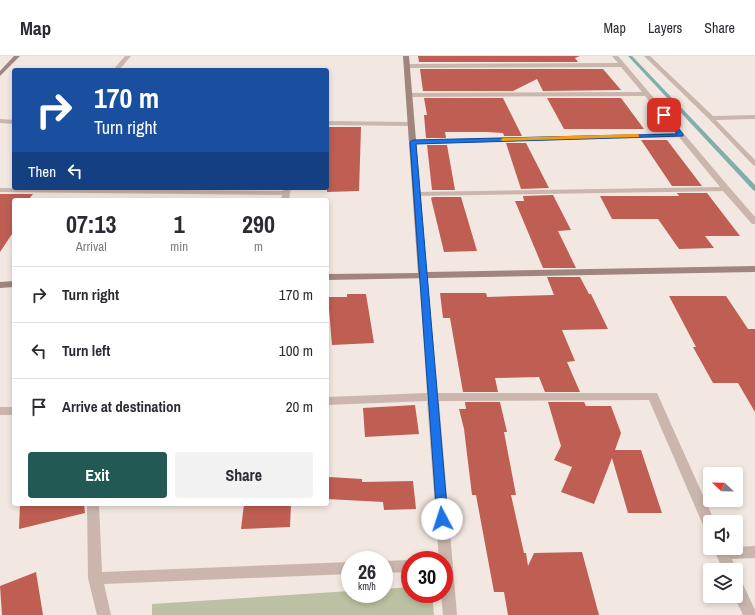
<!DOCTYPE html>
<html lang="en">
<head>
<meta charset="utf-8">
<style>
	body { margin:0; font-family:"Archivo Narrow",sans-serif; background:#f2f2f3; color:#2b2b33; height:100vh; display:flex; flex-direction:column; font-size:15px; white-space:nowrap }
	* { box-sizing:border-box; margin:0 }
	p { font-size:13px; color:#7c7c81 }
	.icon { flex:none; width:22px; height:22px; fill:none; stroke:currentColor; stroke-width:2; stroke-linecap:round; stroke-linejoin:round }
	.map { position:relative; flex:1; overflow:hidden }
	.side { position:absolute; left:12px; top:142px; width:317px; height:308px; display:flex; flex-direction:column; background:#fff; border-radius:4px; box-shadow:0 2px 6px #0003 }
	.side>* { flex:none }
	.hud { position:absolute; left:12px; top:12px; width:317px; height:122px; border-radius:4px; box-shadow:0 2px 6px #0003; background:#1a4fa0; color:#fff; overflow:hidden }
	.needle { width:26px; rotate:292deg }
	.tools { position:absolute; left:703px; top:411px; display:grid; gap:8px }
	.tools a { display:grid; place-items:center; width:40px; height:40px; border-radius:4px; background:#fff; box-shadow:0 2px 6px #0003; font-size:20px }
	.speed { position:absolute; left:341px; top:495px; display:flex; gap:8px; font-size:20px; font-weight:700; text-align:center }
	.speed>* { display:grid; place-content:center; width:52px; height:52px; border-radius:50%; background:#fff; box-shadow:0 2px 6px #0003; line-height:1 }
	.speed small { font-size:10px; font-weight:400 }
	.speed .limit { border:6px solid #d22; background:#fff; color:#111 }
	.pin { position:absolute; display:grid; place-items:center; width:34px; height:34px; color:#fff; margin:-17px; border-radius:8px; box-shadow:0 2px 6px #0006 }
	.me { position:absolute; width:44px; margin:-22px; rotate:355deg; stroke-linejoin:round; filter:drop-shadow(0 0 3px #0008) }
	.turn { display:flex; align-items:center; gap:14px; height:84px; padding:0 16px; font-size:18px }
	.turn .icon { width:52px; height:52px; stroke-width:2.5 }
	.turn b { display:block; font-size:28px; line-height:34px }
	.then { display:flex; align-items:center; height:38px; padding:0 16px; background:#0003; gap:8px; font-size:15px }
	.eta { display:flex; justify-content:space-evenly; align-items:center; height:68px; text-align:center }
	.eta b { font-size:24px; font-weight:700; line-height:28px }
	.button { display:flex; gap:8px; margin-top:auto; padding:8px 16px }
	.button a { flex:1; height:46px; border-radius:4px; background:#235955; color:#fff; font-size:16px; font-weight:700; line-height:46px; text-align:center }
	.button a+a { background:#f2f2f3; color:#2b2b33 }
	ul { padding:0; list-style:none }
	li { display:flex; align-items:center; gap:12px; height:56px; padding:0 16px; border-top:1px solid #e1e1e2 }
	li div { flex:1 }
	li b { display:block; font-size:15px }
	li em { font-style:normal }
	header { display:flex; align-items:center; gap:24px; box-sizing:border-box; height:56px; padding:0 20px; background:#fff; border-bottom:1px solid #e1e1e2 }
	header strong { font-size:19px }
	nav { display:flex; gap:22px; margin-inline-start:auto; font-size:14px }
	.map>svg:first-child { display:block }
</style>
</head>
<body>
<header>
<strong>Map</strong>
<nav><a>Map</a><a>Layers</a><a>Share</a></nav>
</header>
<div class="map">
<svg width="755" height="559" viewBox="0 0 755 559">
	<rect width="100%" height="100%" fill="#f2e8e1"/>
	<path fill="#bbc1a2" d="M 410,531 L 410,538 L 432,538 L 434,559 L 152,559 L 152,548 L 350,535 L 350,538 L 384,538 L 384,533 Z"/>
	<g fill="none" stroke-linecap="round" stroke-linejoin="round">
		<path fill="#82aea9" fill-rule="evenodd" d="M 628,0 L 632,0 L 755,129 L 755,135 L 753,134 Z"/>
	</g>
	<g fill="#bf5e53">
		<path d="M 418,0 L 580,0 L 575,2 L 578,6 L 419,6 Z"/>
		<path d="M 420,13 L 603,13 L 621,34 L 543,35 L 537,23 L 513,35 L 423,35 Z"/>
		<path d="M 424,42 L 503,42 L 522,80 L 504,80 L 503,77 L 486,76 L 445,76 L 446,82 L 426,82 L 424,59 L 427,59 Z"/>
		<path d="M 547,42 L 621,42 L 644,73 L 564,73 Z"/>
		<path d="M 327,71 L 361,71 L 359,135 L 327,136 Z"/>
		<path d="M 641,84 L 667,84 L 702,130 L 672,130 Z"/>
		<path d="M 506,87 L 526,87 L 549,132 L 521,133 Z"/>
		<path d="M 427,89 L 447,89 L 455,134 L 432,134 Z"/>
		<path d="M 677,137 L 707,137 L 740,180 L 705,180 L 714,192 L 679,193 L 658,163 L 612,163 L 600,140 L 679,140 Z"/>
		<path d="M 0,138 L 33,138 L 29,143 L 35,143 L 14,144 L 14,175 L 0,196 Z"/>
		<path d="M 553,139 L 571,174 L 558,175 L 576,212 L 543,212 L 515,145 L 524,145 L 523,140 Z"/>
		<path d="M 433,141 L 461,141 L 477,195 L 444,196 L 431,142 Z"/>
		<path d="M 547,221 L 580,221 L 589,238 L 591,238 L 608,273 L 562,274 L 575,305 L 567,306 L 580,336 L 545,336 L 539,321 L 495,322 L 498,336 L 463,336 L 450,262 L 443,262 L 440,237 L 486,237 L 487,241 L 554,239 Z"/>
		<path d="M 347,238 L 366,238 L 374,287 L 332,289 L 328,241 L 347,241 Z"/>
		<path d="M 669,240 L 726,240 L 748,273 L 755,273 L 755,356 L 738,327 L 713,327 L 693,291 L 696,291 Z"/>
		<path d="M 465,346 L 500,346 L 507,376 L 504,376 L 516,439 L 511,439 L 524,497 L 526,497 L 528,510 L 534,497 L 582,496 L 599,559 L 508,559 L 504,536 L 494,536 L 476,439 L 472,439 L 464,373 L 459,353 L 466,353 Z"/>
		<path d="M 548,346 L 584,346 L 586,350 L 611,350 L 621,377 L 615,394 L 641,394 L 662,457 L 628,457 L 612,402 L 594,448 L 561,436 L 572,411 L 554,404 L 561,390 Z"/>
		<path d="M 415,349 L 419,378 L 365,381 L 363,352 Z"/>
		<path d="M 329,421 L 362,423 L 362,426 L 413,425 L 416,453 L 384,454 L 383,446 L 327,443 Z"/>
		<path d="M 20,448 L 84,448 L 85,457 L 19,473 Z"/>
		<path d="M 244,448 L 291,448 L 290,471 L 241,473 Z"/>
		<path d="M 36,516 L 43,559 L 2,559 L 0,530 Z"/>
	</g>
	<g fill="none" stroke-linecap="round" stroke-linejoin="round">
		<g fill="#cab6ad" fill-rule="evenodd">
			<path d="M 723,131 L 729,131 L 755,161 L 755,168 L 752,168 L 723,135 Z"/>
			<path d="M 283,135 L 289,135 L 290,137 L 289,144 L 281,144 Z"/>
		</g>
		<g fill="#cab6ad" fill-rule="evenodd">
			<path d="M 125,0 L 131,0 L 119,14 L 113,14 Z"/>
			<path d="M 612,0 L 618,0 L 625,8 L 729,131 L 729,135 L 414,140 L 413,138 L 417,136 L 720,131 L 679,81 L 413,88 L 410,86 L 413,84 L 676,77 L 645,40 L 409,41 L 406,39 L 409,37 L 642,36 L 621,11 L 407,12 L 404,10 L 407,8 L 618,7 Z"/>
			<path d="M 644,0 L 650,0 L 713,60 L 755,59 L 755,63 L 716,64 L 755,104 L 755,110 L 753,109 L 709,63 Z"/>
			<path d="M 0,63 L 14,64 L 14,68 L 0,67 Z"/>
			<path d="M 327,65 L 411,66 L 414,68 L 411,70 L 327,69 Z"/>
			<path d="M 0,132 L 283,135 L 283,132 L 291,132 L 290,137 L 286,139 L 0,136 Z"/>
			<path d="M 423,216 L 427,219 L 438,337 L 657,337 L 715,466 L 710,466 L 710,474 L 705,473 L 703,469 L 649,344 L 439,345 L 457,559 L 443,559 L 441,538 L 444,538 L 444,504 L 439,504 L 427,345 L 327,349 L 327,341 L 427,337 L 419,219 Z"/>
			<rect x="0" y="351" width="14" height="8"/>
			<path d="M 87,448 L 99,448 L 102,516 L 350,506 L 350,518 L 104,528 L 111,559 L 97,559 L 88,522 Z"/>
			<path d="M 755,490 L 755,502 L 732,503 L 737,514 L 736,516 L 736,514 L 723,514 L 713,492 Z"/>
			<path d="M 410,504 L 410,516 L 384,517 L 384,505 Z"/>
			<path d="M 736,522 L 741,524 L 755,554 L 755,559 L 743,559 L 734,540 L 736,540 Z"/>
		</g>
		<g fill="#9e867f" fill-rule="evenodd">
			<path d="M 14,0 L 20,0 L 0,20 L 0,15 Z"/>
			<path d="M 403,0 L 409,0 L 427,216 L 755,210 L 755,216 L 327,224 L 327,218 L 418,217 Z"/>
			<path d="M 14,225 L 14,231 L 0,232 L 0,226 Z"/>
		</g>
	</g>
	<path fill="#1a73e8" stroke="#114b97" d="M 662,57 L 666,57 L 683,78 L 683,80 L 416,88 L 448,463 L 447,467 L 442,468 L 438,467 L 437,463 L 410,86 L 413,84 L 677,78 L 662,60 Z"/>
	<path fill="#f59e0b" d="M 637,78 L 639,79 L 639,81 L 503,85 L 500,84 L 503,82 Z"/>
</svg>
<div class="tools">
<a><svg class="needle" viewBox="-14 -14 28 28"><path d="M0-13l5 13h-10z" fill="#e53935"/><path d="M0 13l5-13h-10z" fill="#7c7c81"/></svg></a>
<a><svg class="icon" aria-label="sound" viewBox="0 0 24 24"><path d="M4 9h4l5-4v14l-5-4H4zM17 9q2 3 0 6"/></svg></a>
<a><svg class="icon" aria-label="layers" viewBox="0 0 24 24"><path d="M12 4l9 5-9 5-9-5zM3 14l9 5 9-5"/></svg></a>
</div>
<div class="speed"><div>26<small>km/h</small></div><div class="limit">30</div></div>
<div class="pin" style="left:664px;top:59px;background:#d93025"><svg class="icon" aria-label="arrive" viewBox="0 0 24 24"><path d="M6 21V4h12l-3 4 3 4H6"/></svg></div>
<svg class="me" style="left:442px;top:463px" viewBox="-20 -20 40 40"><circle r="19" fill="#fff"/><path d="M0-13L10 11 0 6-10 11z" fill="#1a73e8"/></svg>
<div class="hud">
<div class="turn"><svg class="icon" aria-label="right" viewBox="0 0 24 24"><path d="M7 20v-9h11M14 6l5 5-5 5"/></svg><div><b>170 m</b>Turn right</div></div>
<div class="then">Then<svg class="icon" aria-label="left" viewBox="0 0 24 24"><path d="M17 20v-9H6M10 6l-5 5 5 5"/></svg></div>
</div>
<section class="side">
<div class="eta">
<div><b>07:13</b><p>Arrival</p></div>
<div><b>1</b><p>min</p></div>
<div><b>290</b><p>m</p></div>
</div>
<ul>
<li><svg class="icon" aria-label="right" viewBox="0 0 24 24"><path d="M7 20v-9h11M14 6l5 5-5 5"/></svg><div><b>Turn right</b></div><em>170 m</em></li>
<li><svg class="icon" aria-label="left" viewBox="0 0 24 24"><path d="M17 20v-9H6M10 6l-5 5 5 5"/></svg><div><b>Turn left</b></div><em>100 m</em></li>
<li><svg class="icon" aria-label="arrive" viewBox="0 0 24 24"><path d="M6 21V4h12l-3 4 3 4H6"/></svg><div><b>Arrive at destination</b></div><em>20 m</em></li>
</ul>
<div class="button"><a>Exit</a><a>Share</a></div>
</section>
</div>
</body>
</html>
